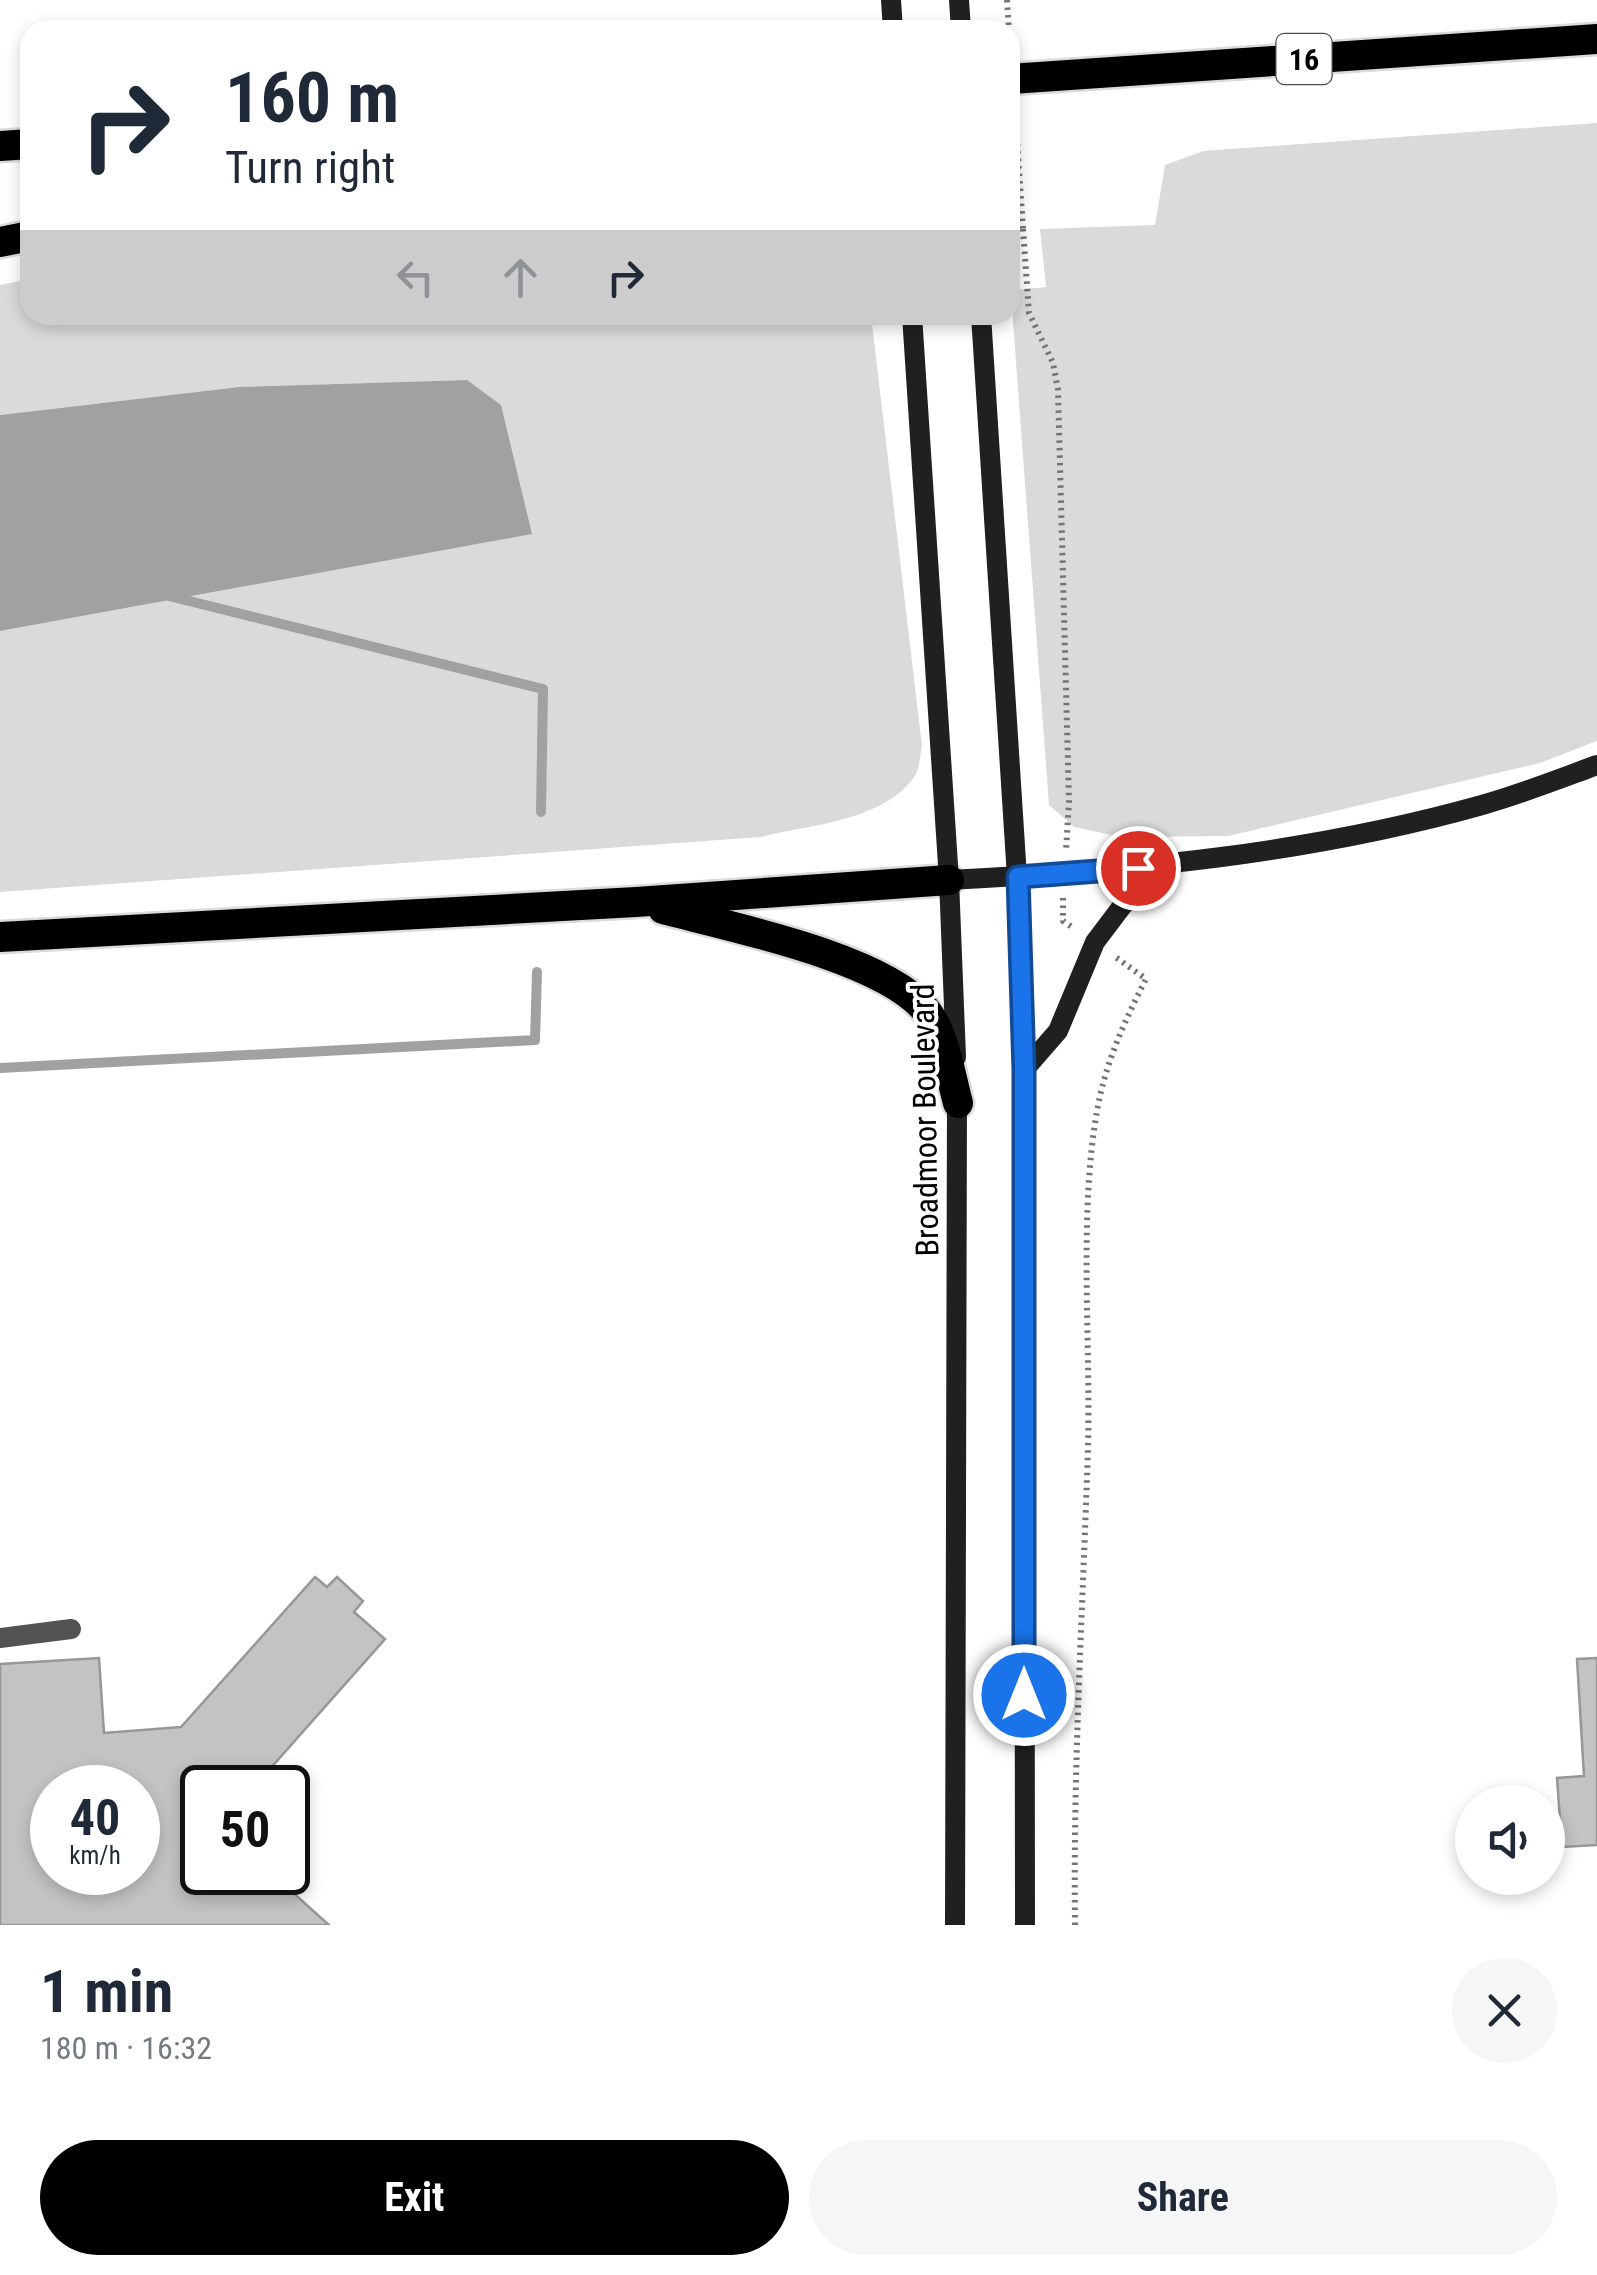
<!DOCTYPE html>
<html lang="en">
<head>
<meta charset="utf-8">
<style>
	body { margin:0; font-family:"Roboto Condensed",sans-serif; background:#f6f6f7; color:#1f2937; height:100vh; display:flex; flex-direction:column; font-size:38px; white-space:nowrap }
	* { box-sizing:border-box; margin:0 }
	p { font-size:32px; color:#747a83 }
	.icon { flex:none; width:55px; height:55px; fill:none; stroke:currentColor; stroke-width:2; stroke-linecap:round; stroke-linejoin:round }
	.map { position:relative; height:1925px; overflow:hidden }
	.side { display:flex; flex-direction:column; background:#fff; flex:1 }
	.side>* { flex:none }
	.top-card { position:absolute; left:20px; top:20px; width:1000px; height:305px; border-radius:30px; box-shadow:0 5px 15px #0003; background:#fff; color:#1f2937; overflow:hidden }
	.controls { position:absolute; left:1455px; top:1785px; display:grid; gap:20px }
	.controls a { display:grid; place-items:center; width:110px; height:110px; border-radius:50%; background:#fff; box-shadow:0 5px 15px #0003; font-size:50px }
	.speed { position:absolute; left:30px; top:1765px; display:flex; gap:20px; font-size:50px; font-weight:700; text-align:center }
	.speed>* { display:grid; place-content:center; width:130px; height:130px; border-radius:50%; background:#fff; box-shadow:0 5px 15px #0003; line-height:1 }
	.speed small { font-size:25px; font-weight:400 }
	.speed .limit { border:5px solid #111; border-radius:15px; background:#fff; color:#111 }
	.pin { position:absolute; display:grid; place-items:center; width:85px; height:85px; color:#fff; margin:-42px; border:5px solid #fff; border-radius:50%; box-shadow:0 2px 10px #0007 }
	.me { position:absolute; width:110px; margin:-55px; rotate:0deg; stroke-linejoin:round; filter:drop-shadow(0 0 8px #0008) }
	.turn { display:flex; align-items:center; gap:35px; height:210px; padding:0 40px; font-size:45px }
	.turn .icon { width:130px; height:130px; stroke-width:2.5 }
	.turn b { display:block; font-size:70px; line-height:85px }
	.lanes { display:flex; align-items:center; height:95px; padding:0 40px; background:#0003; justify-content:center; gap:50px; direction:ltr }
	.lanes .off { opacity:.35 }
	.round { display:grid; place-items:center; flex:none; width:105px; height:105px; border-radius:52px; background:#f6f6f7 }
	.head { display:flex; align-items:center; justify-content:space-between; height:170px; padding:0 40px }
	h1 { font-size:60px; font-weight:700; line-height:75px }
	.cta { display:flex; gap:20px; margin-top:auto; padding:20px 40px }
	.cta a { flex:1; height:115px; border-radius:60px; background:#000; color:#fff; font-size:40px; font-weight:700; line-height:115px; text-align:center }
	.cta a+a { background:#f6f6f7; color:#1f2937 }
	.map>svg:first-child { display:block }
</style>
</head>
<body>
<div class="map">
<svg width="1597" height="1925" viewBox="0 0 1597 1925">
	<rect width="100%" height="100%" fill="#fff"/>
	<g fill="#dadada">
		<path d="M 1597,123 L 1597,741 L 1540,763 L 1228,836 L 1121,837 L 1074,827 L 1049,805 L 1013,322 L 1013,290 L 1046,287 L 1040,229 L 1155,225 L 1165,165 L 1203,151 Z"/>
		<path d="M 30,279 L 30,315 L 871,315 L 922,746 C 920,755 920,769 914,777 C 884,821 808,825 761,837 L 0,892 L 0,631 L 531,534 L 467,380 L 239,387 L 0,415 L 0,285 Z"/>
	</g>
	<path fill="#a1a1a1" d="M 467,380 L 501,405 L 532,534 L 0,631 L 0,415 L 239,387 Z"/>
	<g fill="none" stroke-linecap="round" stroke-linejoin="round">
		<g stroke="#a1a1a1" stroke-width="10">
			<path d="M 169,596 L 543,689 L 541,812"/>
			<path d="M 0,1068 L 535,1040 L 537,972"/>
		</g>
	</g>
	<g fill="#c3c3c3" stroke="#979797" stroke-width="2.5" fill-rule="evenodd">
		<path d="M 315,1577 L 327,1587 L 337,1577 L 363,1601 L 354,1612 L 385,1639 L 253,1788 L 202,1788 L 202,1872 L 270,1872 L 329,1925 L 0,1925 L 0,1664 L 99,1658 L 104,1733 L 181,1727 ZM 52,1788 L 138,1788 L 138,1872 L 52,1872 Z"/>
		<path d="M 1597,1658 L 1597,1845 L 1562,1847 L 1557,1778 L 1584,1776 L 1577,1659 Z"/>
	</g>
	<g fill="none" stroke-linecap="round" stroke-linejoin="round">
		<defs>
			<g id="highway">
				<path d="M 1010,79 L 1597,39"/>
				<path d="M 0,146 L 30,144"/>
				<path d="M 0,242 L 30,236"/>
				<path d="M 663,909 C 731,927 880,957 925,1009 C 945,1033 950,1074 958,1103"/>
				<path d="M 0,937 L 636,902 L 949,880"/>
			</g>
		</defs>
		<use href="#highway" stroke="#dbdbdb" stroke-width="35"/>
		<g stroke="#757575" stroke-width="6" stroke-dasharray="2.5 5" stroke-linecap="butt">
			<path d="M 1007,0 L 1009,30"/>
			<path d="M 1023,229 L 1029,313 L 1053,363 L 1058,390 L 1069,801 L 1066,851"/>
			<path d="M 1063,898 L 1063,921 L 1075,929"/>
			<path d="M 1075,1925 C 1073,1766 1083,1607 1088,1447 C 1091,1339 1078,1211 1098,1106 C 1106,1062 1125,1020 1146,979 L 1114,956"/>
		</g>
		<path stroke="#535353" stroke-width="20" d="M 0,1638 L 71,1629"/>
		<g stroke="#202020" stroke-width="20">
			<path d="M 891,0 L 893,30"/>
			<path d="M 959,0 L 961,30"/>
			<path d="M 912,315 L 949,880 L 956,1057"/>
			<path d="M 981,315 L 1017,877 L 1024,1070 L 1025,1925"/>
			<path d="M 949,880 C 1128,871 1308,854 1482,805 C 1521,794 1559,779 1597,765"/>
			<path d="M 1024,1070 L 1058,1031 L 1095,942 L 1123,905 L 1156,876 L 1174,865"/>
			<path d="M 955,1925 L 957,1091"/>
		</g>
		<use href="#highway" stroke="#000" stroke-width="30"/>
		<path stroke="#757575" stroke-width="6" stroke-dasharray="2.5 5" stroke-linecap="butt" d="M 1010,39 L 1023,229"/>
	</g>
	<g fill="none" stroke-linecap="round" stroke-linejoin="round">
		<defs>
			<path id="route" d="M 1024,1695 L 1024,1070 L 1018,877 L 1138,868"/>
		</defs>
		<use href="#route" stroke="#114b97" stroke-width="25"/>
		<use href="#route" stroke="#1a73e8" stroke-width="18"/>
	</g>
	<g text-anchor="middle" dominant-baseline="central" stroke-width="8" stroke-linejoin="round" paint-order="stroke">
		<rect fill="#fff" stroke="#4c4c4c" stroke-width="2.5" x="1276.5" y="34" width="55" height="50" rx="8"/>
		<g font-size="30" font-weight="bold" fill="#000">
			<text x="1304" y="59">16</text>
		</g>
		<g font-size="32" fill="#000" stroke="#fff">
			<text transform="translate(925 1120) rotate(-91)">Broadmoor Boulevard</text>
		</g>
	</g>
</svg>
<div class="controls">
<a><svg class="icon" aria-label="sound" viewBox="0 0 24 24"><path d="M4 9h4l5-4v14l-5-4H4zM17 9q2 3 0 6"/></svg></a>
</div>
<div class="speed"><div>40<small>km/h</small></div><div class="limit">50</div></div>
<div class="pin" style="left:1138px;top:868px;background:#d93025"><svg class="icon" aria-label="arrive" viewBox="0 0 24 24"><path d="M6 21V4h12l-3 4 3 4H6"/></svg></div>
<svg class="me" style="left:1024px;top:1695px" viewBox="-20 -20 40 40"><circle r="17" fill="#1a73e8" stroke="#fff" stroke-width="3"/><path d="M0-11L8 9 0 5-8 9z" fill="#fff"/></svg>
<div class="top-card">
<div class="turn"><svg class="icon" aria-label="right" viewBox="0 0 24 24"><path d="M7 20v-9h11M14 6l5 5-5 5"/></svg><div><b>160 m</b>Turn right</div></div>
<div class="lanes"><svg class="icon off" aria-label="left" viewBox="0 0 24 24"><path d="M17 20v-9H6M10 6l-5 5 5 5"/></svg><svg class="icon off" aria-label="ahead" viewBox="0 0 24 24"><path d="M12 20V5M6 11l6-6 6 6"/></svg><svg class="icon" aria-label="right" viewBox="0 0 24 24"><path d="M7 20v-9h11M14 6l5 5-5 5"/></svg></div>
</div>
</div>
<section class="side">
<div class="head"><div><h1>1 min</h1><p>180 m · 16:32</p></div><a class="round"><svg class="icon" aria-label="close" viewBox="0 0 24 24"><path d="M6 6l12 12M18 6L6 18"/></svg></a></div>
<div class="cta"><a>Exit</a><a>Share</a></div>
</section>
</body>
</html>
